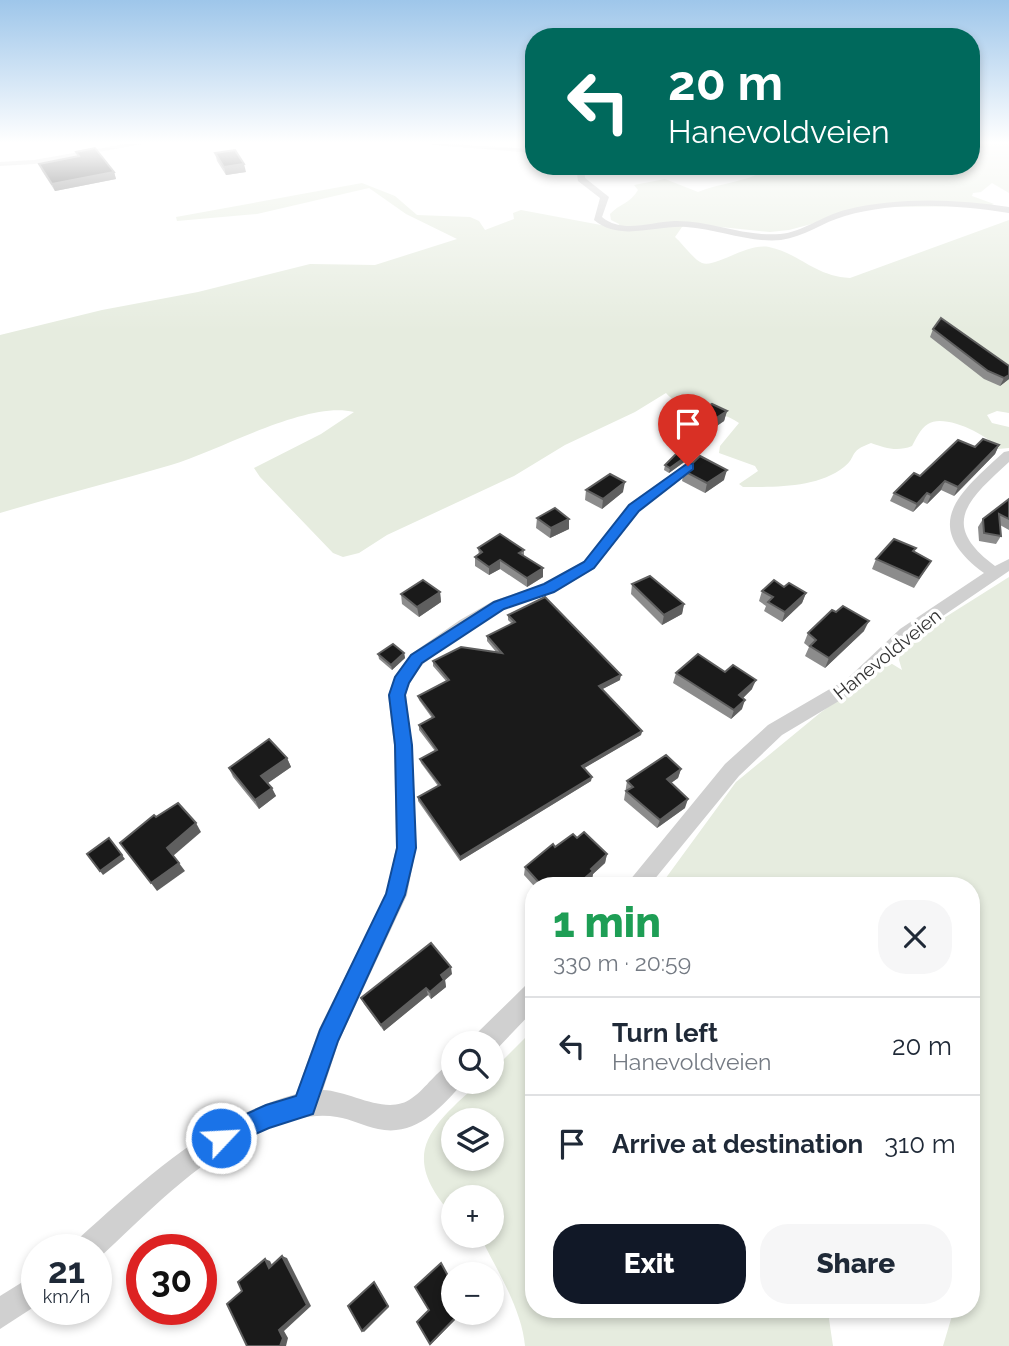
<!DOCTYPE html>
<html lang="en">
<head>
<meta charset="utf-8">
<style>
	body { margin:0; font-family:Raleway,sans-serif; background:#f6f6f7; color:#1f2937; height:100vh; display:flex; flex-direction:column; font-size:26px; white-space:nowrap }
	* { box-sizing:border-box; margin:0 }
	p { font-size:23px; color:#747a83 }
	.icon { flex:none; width:38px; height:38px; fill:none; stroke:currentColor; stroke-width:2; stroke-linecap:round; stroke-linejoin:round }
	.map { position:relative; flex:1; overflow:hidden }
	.sheet { position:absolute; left:525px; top:877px; width:455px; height:441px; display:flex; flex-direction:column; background:#fff; border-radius:28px; box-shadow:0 4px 10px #0003 }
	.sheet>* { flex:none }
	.top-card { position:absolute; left:525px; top:28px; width:455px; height:147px; border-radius:28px; box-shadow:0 4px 10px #0003; background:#00695c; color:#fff; overflow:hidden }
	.fabs { position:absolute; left:441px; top:1031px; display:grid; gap:14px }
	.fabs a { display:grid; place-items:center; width:63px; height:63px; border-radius:50%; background:#fff; box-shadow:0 4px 10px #0003; font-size:35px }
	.speed { position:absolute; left:21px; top:1234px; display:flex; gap:14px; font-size:35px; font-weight:700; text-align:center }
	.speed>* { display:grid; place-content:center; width:91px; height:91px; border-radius:50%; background:#fff; box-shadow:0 4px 10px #0003; line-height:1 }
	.speed small { font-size:18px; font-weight:400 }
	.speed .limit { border:10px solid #d22; background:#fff; color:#111 }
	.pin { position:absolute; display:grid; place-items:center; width:60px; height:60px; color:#fff; margin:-72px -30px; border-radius:50% 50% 50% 0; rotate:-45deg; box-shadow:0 0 7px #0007 }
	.pin .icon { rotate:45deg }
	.me { position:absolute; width:77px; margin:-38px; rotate:65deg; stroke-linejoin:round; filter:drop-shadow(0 0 5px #0008) }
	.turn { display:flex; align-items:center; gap:24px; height:147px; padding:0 28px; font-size:32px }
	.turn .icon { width:91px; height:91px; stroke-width:2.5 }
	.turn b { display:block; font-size:49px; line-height:60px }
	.round { display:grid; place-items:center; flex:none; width:74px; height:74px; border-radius:28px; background:#f6f6f7 }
	.overview { display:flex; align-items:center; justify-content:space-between; height:119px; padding:0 28px }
	h1 { font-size:42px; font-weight:800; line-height:52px; color:#1e9e55 }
	.action { display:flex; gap:14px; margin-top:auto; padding:14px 28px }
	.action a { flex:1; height:80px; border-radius:28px; background:#111827; color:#fff; font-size:28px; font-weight:800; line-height:80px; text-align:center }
	.action a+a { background:#f6f6f7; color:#1f2937 }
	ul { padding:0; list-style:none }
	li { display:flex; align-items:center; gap:21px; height:98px; padding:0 28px; border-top:2px solid #e0e1e3 }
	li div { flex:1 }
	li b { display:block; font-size:26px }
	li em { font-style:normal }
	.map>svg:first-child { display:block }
</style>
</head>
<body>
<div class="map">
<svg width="1009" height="1346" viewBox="0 0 1009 1346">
	<rect width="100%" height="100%" fill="#fff"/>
	<g fill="#e6ecdf" fill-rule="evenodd">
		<path d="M 971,143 L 1009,143 L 1009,193 L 992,183 L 981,192 L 973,193 L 972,196 L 994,204 L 989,206 L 876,207 L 789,230 L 770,232 L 692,224 L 682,227 L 675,237 C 683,244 693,259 702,263 C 716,268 746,243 769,247 C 799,253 814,276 850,278 L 1009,220 L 1009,413 L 997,411 L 987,415 L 992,423 L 1009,427 L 1009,448 L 998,449 C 989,435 944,413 928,424 C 920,429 916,439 912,446 C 897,452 885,448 871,443 C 847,452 858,456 844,467 C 818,488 774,487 743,487 L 739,484 L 758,471 L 755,466 L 719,453 L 720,446 L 739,423 C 717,407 678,409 666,393 L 635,412 L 565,445 L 514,476 L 387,535 L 359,553 L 343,557 L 333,553 L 260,477 L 254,468 L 321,434 L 354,412 C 307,400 219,451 171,465 C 114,482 57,496 0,513 L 0,335 L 102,310 L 198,292 L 310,264 L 375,265 L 457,239 L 406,214 L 369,188 L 257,214 L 177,221 L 176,217 L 362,183 L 395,196 L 417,215 L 470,217 L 479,221 L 485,230 L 514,219 L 513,213 L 521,210 L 617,228 L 619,224 L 611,220 L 610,214 C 619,204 631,203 638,190 L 634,185 L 665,179 L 698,192 C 723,182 751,182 773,166 L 971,166 Z"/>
		<path d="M 1009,577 L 1009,1346 L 943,1346 L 954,1309 L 971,1309 L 971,886 L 660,886 L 736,782 L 820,713 L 889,662 L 902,670 L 899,660 L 901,645 Z"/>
		<path d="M 534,1029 L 534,1309 L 832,1309 L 829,1319 L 833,1346 L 525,1346 C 522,1310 498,1272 482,1240 L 471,1236 L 492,1236 L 492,1197 L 453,1197 L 453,1216 C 398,1154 429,1128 480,1082 L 492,1082 L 492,1071 ZM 492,1120 L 492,1158 L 453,1158 L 453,1120 Z"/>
	</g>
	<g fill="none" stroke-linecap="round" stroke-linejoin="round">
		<g fill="#d0d0d0" fill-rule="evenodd">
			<path d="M 131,143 L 147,143 L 34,164 L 0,166 L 0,162 L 34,160 Z"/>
			<path d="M 429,143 L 534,149 L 534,153 L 433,145 Z"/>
			<path d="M 576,166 L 584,166 L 585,178 L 609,197 L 602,217 C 622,234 651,222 674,221 C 710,220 744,237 780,234 C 803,232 822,216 845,210 C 899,197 954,199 1009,207 L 1009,213 C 956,205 898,201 845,216 C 823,222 804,237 781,240 C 749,243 718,229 686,227 C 656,225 620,242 594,220 L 600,198 L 578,181 Z"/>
			<path d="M 1009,451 L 1009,462 C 969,499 938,524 995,566 L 1009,559 L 1009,571 L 912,637 L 859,689 L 782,735 L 739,776 L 649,886 L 625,886 L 725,764 L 768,725 L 847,679 L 900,629 L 984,573 C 919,525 959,493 1004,452 Z"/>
			<path d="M 688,462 L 695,466 L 693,469 L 639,511 L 594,569 L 555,592 L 505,609 L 472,628 L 423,664 L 409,683 L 406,695 L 412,745 L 416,848 L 407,895 L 339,1041 L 323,1090 C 351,1091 387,1117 412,1098 C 427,1088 436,1070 453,1063 L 453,1082 L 463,1082 L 462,1084 C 440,1109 415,1137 378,1129 C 364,1126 351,1119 337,1117 C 316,1113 294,1119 275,1126 C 205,1151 150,1211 97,1260 L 96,1250 L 73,1250 L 77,1240 C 143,1181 208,1118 296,1094 L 319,1029 L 386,894 L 396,848 L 394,745 L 388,695 L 395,676 L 411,654 L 460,620 L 493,601 L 543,584 L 584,561 L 629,505 Z"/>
			<path d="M 534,981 L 534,1010 L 494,1052 L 492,1043 L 473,1043 L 476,1034 L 526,985 Z"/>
			<path d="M 37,1273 L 37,1305 L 0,1329 L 0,1296 Z"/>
		</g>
	</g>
	<g fill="#8c8c8c">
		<path d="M 76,152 L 114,172 L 116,179 L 55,191 L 42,171 L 39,164 L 78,157 Z"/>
		<path d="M 215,153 L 246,172 L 226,175 L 217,161 Z"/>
		<path d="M 933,329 L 1009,379 L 1000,386 L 984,379 L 930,337 Z"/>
		<path d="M 727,411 L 724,421 L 708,432 L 693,424 L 695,414 Z"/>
		<path d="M 999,445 L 995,454 L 954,496 L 941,490 L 927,504 L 923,502 L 913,512 L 890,501 L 894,493 L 920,476 L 975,447 Z"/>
		<path d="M 688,455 L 687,460 L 669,473 L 664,470 L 665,465 Z"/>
		<path d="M 684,471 L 724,480 L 705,493 L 682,481 Z"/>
		<path d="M 586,490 L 623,492 L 602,509 L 585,500 Z"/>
		<path d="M 1009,499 L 1009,530 L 1000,525 L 1001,536 L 996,544 L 979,541 L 978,527 L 983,519 Z"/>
		<path d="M 537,518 L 569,529 L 550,538 L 536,528 Z"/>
		<path d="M 478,548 L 524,550 L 524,556 L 543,568 L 543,577 L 527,587 L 500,569 L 489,575 L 475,566 L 475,557 L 479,555 Z"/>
		<path d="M 916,548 L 914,551 L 931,561 L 914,588 L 872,569 L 876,559 Z"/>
		<path d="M 632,584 L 684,604 L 682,614 L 662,625 L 631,594 Z"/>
		<path d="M 784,587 L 806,593 L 802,603 L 782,622 L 764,611 L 766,606 L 759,601 L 762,591 Z"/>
		<path d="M 440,592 L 441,602 L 419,617 L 402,604 L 401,594 Z"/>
		<path d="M 508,615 L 620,680 L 602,689 L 642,731 L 641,735 L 584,768 L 591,781 L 460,861 L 418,801 L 418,797 L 438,786 L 421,763 L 420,759 L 435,751 L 419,730 L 419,725 L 432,718 L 419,700 L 418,696 L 446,681 L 433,666 L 433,661 L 497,653 L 487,641 L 487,636 L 512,624 L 508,620 Z"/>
		<path d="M 864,631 L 825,668 L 805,656 L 809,647 L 804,643 L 808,633 Z"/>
		<path d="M 404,653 L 405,658 L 392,670 L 379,659 L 378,654 Z"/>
		<path d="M 676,673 L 752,689 L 743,698 L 742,709 L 731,719 L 673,683 Z"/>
		<path d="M 287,758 L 291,767 L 268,783 L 276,796 L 259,809 L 233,777 L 229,768 Z"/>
		<path d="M 681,769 L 678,778 L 671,783 L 685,808 L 657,828 L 624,800 L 627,781 Z"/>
		<path d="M 577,838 L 607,854 L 605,863 L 593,874 L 592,879 L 584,886 L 534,886 L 524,875 L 525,867 L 555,847 Z"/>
		<path d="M 452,974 L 445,980 L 446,987 L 431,999 L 428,995 L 384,1031 L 364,1004 L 361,998 Z"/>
	</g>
	<g fill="#5f5f5f">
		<path d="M 244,164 L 246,172 L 226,175 L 224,167 Z"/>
		<path d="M 114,172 L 116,179 L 55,191 L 52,184 Z"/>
		<path d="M 1009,375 L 1009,379 L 1000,386 L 1004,378 Z"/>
		<path d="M 727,411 L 724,421 L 708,432 L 710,422 Z"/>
		<path d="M 999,445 L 995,454 L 954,496 L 958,487 Z"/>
		<path d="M 688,455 L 687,460 L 669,473 L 670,468 Z"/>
		<path d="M 727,470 L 724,480 L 705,493 L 707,483 Z"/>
		<path d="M 945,481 L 941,490 L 927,504 L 931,495 Z"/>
		<path d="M 625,482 L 623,492 L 602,509 L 603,499 Z"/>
		<path d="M 927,493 L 923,502 L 913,512 L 917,504 Z"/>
		<path d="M 569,519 L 569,529 L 550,538 L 551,528 Z"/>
		<path d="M 500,560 L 500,569 L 489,575 L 489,567 Z"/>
		<path d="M 543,568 L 543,577 L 527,587 L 527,578 Z"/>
		<path d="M 440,592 L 441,602 L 419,617 L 417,607 Z"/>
		<path d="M 806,593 L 802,603 L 782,622 L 785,612 Z"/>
		<path d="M 684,604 L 682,614 L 662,625 L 664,615 Z"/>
		<path d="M 869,621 L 864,631 L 825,668 L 829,658 Z"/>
		<path d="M 404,653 L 405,658 L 392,670 L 391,665 Z"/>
		<path d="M 621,675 L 620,680 L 599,691 L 599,686 Z"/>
		<path d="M 756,680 L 752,689 L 736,705 L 739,695 Z"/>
		<path d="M 745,700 L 742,709 L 731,719 L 734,710 Z"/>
		<path d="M 642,731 L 641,735 L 581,770 L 582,766 Z"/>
		<path d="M 287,758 L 291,767 L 265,785 L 261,776 Z"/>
		<path d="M 681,769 L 678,778 L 664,788 L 667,779 Z"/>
		<path d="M 592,777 L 591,781 L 460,861 L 460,857 Z"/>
		<path d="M 272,788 L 276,796 L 259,809 L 255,800 Z"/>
		<path d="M 688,799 L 685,808 L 657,828 L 660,820 Z"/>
		<path d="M 196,823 L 201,832 L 173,856 L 167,848 Z"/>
		<path d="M 607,854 L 605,863 L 593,874 L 592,879 L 584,886 L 578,886 L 591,869 Z"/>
		<path d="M 122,855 L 125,859 L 103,875 L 100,871 Z"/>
		<path d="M 179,863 L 185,871 L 157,891 L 151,883 Z"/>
		<path d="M 451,967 L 452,974 L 445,980 L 446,987 L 431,999 L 430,992 L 441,975 Z"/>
		<path d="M 426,988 L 428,995 L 384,1031 L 381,1025 Z"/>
		<path d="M 282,1256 L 287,1258 L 311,1306 L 284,1331 L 288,1338 L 286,1346 L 280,1346 L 279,1330 Z"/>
		<path d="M 265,1259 L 270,1261 L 274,1269 L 269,1268 Z"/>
		<path d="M 374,1282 L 375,1283 L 389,1307 L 364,1332 L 362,1331 Z"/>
		<path d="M 461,1312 L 463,1312 L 431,1344 L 430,1344 Z"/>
	</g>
	<g fill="#1a1a1a" stroke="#5f5f5f" stroke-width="2">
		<path d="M 95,148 L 114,172 L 52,184 L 39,164 L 79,156 L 76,152 Z"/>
		<path d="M 235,150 L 244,164 L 224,167 L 215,153 Z"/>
		<path d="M 941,318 L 1009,366 L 1009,375 L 1004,378 L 988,371 L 933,329 Z"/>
		<path d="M 712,404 L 727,411 L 710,422 L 695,414 Z"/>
		<path d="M 983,439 L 999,445 L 958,487 L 945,481 L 931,495 L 927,493 L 917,504 L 894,493 L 914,473 L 920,476 L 958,440 L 975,447 Z"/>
		<path d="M 680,450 L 688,455 L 670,468 L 665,465 Z"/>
		<path d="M 700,456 L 727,470 L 707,483 L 684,471 Z"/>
		<path d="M 610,474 L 625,482 L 603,499 L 586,490 Z"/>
		<path d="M 1009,499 L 1009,519 L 999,514 L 1001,536 L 984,533 L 983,519 Z"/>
		<path d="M 555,508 L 569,519 L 551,528 L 537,518 Z"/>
		<path d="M 500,534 L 524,550 L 519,553 L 543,568 L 527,578 L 500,560 L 489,567 L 475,557 L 482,552 L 478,548 Z"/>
		<path d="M 894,539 L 916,548 L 913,551 L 931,561 L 919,578 L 876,559 Z"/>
		<path d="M 650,576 L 684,604 L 664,615 L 632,584 Z"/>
		<path d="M 423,580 L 440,592 L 417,607 L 401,594 Z"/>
		<path d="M 774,580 L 784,587 L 789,583 L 806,593 L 785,612 L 768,602 L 773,597 L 762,591 Z"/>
		<path d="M 545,597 L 621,675 L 599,686 L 642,731 L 582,766 L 592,777 L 460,857 L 418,797 L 440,785 L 420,759 L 437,750 L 419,725 L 434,717 L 418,696 L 449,680 L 433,661 L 461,647 L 502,653 L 487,636 L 515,622 L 508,615 Z"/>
		<path d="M 843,606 L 869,621 L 829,658 L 810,646 L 816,640 L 808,633 L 832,610 L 836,612 Z"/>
		<path d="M 393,644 L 404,653 L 391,665 L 378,654 Z"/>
		<path d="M 698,654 L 725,672 L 733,665 L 756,680 L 739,695 L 745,700 L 734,710 L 676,673 Z"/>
		<path d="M 269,739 L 287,758 L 261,776 L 272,788 L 255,800 L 229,768 Z"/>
		<path d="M 666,755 L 681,769 L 667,779 L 688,799 L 660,820 L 626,791 L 633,787 L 627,781 Z"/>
		<path d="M 178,803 L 196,823 L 167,848 L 179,863 L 151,883 L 120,843 L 154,815 L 156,817 Z"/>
		<path d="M 584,832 L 607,854 L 591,869 L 593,871 L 578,884 L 574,880 L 568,886 L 542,886 L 525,867 L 553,844 L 555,847 L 573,834 L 577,838 Z"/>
		<path d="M 109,838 L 122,855 L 100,871 L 87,854 Z"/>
		<path d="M 431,943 L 451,967 L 441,975 L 444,980 L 430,992 L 426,988 L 381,1025 L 361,998 Z"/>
		<path d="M 282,1256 L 307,1305 L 279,1330 L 283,1338 L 280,1346 L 247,1346 L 227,1304 L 242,1291 L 238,1282 L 265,1259 L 269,1268 Z"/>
		<path d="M 441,1263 L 453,1285 L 453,1312 L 461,1312 L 430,1344 L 417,1322 L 429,1310 L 415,1287 Z"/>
		<path d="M 374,1282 L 388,1306 L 362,1331 L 348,1306 Z"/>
	</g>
	<linearGradient id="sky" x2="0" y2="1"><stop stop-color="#9ec6ea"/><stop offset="0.43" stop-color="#fff"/><stop offset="1" stop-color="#fff" stop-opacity="0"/></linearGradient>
	<rect width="1009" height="331" fill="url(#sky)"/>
	<path fill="#1a73e8" stroke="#114b97" stroke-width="2" d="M 688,463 L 693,464 L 693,469 L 639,511 L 594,568 L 554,592 L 504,609 L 422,663 L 409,683 L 405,695 L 412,745 L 416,848 L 405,895 L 338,1041 L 313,1114 L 269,1128 L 221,1149 L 213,1146 L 209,1138 L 213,1129 L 266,1105 L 296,1096 L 320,1030 L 386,894 L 397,848 L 395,745 L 389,695 L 395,677 L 411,655 L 494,602 L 544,584 L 584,562 L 629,505 Z"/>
	<g text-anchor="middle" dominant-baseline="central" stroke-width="7" stroke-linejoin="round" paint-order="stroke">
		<g font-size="19" fill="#333" stroke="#fff">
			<text transform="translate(887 654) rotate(-39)">Hanevoldveien</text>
		</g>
	</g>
</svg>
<div class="fabs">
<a><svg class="icon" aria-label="search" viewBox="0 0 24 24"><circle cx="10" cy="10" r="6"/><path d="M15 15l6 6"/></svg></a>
<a><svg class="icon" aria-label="layers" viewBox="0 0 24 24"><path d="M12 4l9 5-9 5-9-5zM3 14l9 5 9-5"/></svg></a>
<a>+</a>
<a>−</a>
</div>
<div class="speed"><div>21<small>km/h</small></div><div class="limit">30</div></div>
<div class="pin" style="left:688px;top:466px;background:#d93025"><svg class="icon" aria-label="arrive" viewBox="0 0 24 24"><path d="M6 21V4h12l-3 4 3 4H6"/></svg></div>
<svg class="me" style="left:221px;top:1138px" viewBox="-20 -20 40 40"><circle r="17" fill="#1a73e8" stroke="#fff" stroke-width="3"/><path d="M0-11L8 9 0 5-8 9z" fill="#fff"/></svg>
<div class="top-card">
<div class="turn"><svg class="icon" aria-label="left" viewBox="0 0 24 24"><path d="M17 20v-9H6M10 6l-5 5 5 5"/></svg><div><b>20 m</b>Hanevoldveien</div></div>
</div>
<section class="sheet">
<div class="overview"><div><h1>1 min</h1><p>330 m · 20:59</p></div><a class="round"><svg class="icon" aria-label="close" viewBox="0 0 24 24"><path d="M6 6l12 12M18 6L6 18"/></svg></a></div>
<ul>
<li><svg class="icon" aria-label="left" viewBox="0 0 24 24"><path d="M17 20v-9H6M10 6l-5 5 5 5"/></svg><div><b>Turn left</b><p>Hanevoldveien</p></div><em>20 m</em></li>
<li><svg class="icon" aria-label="arrive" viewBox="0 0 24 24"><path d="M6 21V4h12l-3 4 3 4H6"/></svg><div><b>Arrive at destination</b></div><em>310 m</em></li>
</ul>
<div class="action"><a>Exit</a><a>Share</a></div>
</section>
</div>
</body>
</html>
